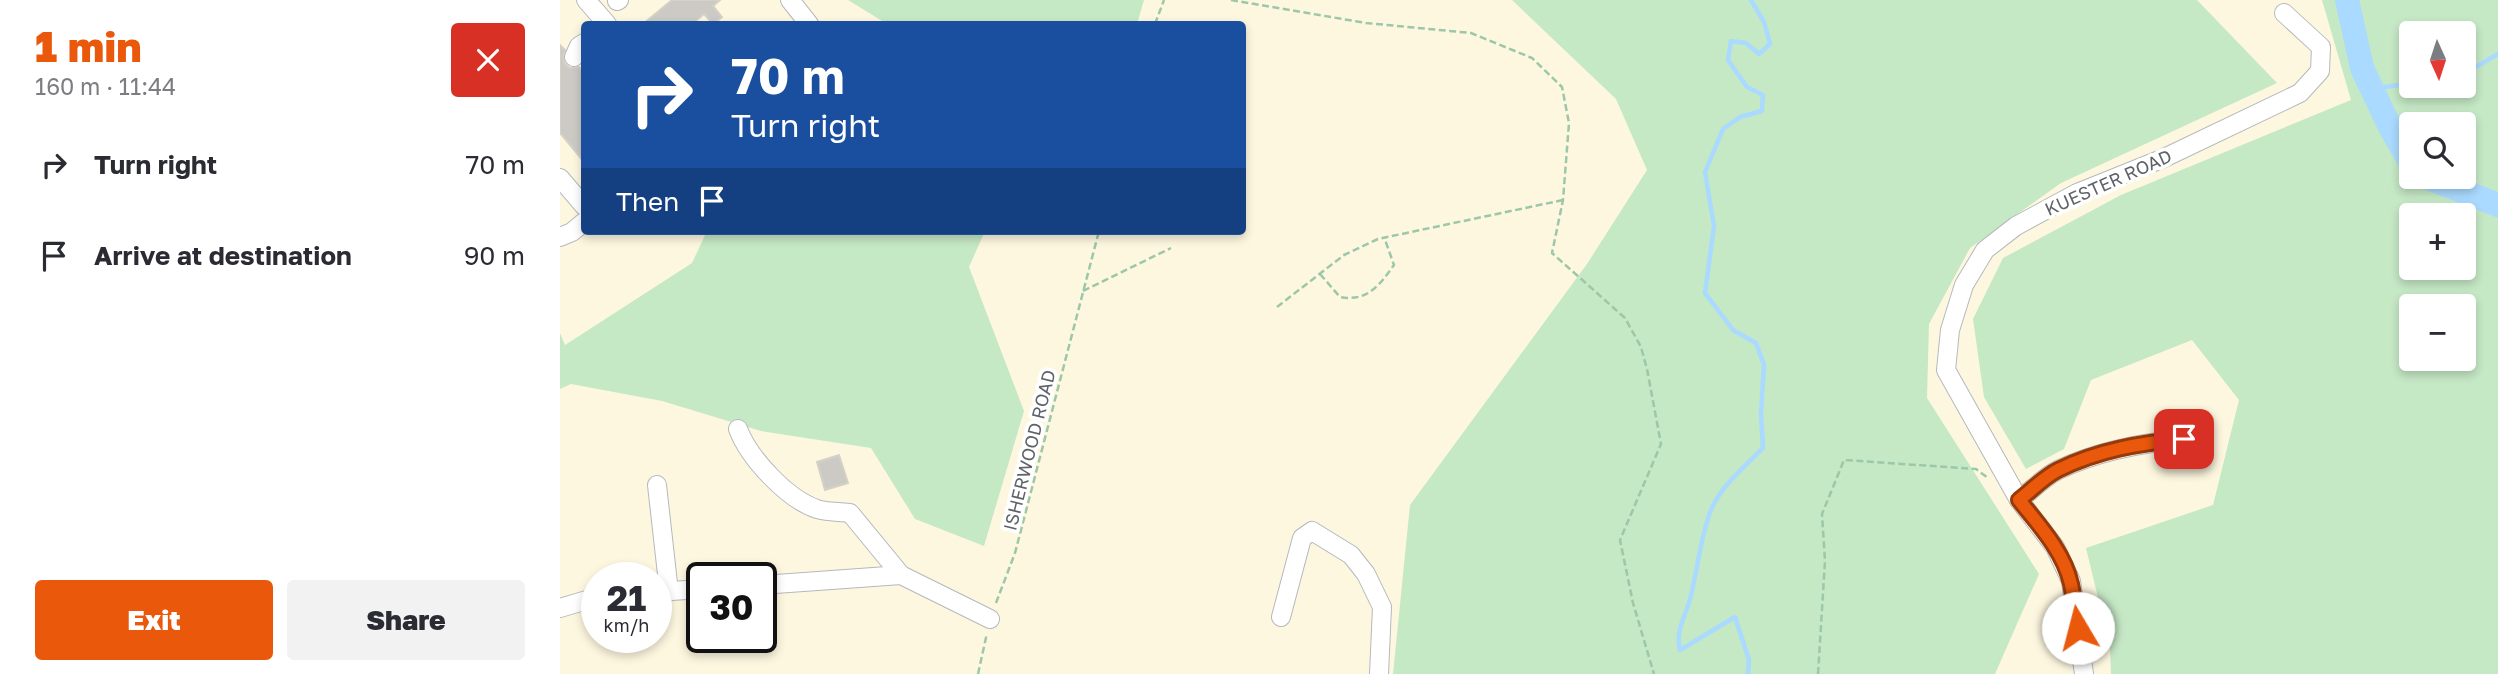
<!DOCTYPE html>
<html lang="en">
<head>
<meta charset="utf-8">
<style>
	body { margin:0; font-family:"Golos Text",sans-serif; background:#f2f2f3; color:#2b2b33; height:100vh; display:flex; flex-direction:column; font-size:26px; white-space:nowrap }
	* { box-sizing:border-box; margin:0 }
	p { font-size:23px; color:#7c7c81 }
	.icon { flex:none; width:38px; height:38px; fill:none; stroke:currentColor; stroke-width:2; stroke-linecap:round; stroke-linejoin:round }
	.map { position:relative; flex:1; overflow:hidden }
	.drawer { display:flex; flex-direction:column; background:#fff; width:560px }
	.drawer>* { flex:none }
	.top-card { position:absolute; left:21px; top:21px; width:665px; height:214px; border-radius:7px; box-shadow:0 4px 10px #0003; background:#1a4fa0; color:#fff; overflow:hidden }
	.needle { width:46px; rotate:177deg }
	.buttons { position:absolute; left:1839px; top:21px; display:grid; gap:14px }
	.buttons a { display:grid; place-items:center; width:77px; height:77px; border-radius:7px; background:#fff; box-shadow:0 4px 10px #0003; font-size:35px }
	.speed { position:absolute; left:21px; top:562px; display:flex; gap:14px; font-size:35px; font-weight:700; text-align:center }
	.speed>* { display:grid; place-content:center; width:91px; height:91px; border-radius:50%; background:#fff; box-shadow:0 4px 10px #0003; line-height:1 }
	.speed small { font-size:18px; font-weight:400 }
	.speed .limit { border:4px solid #111; border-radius:10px; background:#fff; color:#111 }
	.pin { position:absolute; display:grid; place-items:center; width:60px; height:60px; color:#fff; margin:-30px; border-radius:14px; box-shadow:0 4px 10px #0006 }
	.me { position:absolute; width:77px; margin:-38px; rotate:352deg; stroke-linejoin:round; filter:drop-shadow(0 0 5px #0008) }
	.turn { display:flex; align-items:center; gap:24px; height:147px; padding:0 35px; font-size:32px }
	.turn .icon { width:91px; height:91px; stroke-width:2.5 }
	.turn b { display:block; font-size:49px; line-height:60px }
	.then { display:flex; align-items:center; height:66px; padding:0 35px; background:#0003; gap:14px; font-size:26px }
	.round { display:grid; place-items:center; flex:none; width:74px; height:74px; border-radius:7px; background:#f2f2f3 }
	.summary { display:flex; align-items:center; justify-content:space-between; height:119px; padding:0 35px }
	h1 { font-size:42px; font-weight:800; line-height:52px; color:#ea580c }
	.cta { display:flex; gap:14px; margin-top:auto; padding:14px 35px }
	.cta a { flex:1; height:80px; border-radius:7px; background:#ea580c; color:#fff; font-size:28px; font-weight:800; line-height:80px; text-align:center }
	.cta a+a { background:#f2f2f3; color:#2b2b33 }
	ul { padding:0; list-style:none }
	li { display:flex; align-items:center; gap:21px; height:91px; padding:0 35px }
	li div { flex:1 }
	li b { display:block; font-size:26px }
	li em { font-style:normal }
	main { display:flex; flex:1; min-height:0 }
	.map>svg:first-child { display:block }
</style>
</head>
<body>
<main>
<section class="drawer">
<div class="summary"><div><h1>1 min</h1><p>160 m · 11:44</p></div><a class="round" style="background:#d93025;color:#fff"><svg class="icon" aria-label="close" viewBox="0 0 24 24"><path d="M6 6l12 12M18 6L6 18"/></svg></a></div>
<ul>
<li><svg class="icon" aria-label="right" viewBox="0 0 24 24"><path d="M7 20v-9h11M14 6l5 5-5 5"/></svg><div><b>Turn right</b></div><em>70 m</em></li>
<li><svg class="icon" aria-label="arrive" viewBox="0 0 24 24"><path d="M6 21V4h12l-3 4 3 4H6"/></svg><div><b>Arrive at destination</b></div><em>90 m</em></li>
</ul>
<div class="cta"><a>Exit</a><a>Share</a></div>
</section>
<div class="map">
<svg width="1938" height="674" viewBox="0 0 1938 674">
	<rect width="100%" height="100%" fill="#f1efe8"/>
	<path fill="#fef7e0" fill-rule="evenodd" d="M 0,0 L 1938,0 L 1938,674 L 0,674 ZM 24,24 L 682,24 L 682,231 L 24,231 ZM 1852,33 L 1904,33 L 1904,86 L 1852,86 ZM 1852,124 L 1904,124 L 1904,177 L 1852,177 ZM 1852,215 L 1904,215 L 1904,268 L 1852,268 ZM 1852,306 L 1904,306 L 1904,359 L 1852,359 ZM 37,578 L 96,578 L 96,637 L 37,637 ZM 142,578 L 201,578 L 201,637 L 142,637 Z"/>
	<g fill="#c5e8c5" fill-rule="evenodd">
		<path d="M 288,0 L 584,0 L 577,24 L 327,24 Z"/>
		<path d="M 952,0 L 1637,0 L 1717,83 L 1501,183 L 1410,248 L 1369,324 L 1367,398 L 1479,574 L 1435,674 L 833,674 L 850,505 L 1027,264 L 1087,170 L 1056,99 Z"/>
		<path d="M 1762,0 L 1938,0 L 1938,674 L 1551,674 L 1550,647 L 1526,548 L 1653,505 L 1679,400 L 1632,340 L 1531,380 L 1504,449 L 1466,469 L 1424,397 L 1413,319 L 1443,258 L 1561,195 L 1791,100 ZM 1852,33 L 1904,33 L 1904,86 L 1852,86 ZM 1852,124 L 1904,124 L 1904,177 L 1852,177 ZM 1852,215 L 1904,215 L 1904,268 L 1852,268 ZM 1852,306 L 1904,306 L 1904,359 L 1852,359 Z"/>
		<path d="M 147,231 L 425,231 L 409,267 L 464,411 L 424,546 L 355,519 L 311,448 L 201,431 L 102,401 L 11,384 L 0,389 L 0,333 L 5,345 L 132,263 Z"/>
	</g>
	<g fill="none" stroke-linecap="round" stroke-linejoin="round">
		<g stroke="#aadaff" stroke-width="4.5">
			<path d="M 1904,74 L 1938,54"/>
			<path d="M 1813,89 L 1852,83"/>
			<path d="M 1188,674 L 1189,660 L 1175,617 L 1120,650 C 1115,631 1125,618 1130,599 C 1138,569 1140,538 1151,510 C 1161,486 1185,466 1203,448 L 1201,413 L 1204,365 L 1196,343 L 1173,330 L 1145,293 L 1154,226 L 1145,172 L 1163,129 L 1180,117 L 1202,111 L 1203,95 L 1187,87 L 1168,60 L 1171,41 L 1186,43 L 1199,54 L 1210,44 L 1204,22 L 1191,0"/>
		</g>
		<g stroke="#aadaff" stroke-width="24">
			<path d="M 1787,0 L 1802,68 L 1830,127 L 1852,165"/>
			<path d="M 1866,177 L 1938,205"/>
		</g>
	</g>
	<g fill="#cccac5" stroke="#d6d1c6" stroke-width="2">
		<path d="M 112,0 L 160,0 L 153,6 L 162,17 L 153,24 L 144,14 L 132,24 L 83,24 Z"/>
		<path d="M 0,45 L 5,50 L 3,57 L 5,64 L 10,68 L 19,67 L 24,74 L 24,162 L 0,133 Z"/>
		<path d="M 279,455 L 288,483 L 265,490 L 257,462 Z"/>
	</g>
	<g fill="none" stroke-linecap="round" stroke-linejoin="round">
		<defs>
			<g id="minor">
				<path d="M 26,0 L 47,24"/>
				<path d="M 230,0 L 249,24"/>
				<path d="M 57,1 L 59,0"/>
				<path d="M 14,57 L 19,46 L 24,43"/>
				<path d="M 0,178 L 24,206"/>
				<path d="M 0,237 L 12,232 L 24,222"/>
				<path d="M 178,429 C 189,458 227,499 257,509 C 267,512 280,512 290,513 L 341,575"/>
				<path d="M 97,485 L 109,592"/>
				<path d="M 1459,500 C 1472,490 1484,477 1498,470 C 1538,451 1581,443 1624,439"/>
				<path d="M 201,585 L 341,575 L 430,619"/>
				<path d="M 96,592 L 142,589"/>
				<path d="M 0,608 L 37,597"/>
				<path d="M 721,617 L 742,538 L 752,531 L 791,555 L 806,574 L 822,607 L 819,674"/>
				<path d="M 1524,674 L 1511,581 L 1495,547 L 1459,500 L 1386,370 L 1390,330 L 1404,285 L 1425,250 L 1456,226 L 1517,193 L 1604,158 L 1740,93 L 1760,71 L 1761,47 L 1724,13"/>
			</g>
		</defs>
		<use href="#minor" stroke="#b5b8bc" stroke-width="20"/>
		<g stroke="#9cc7a9" stroke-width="2.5" stroke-dasharray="7 3.5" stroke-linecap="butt">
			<path d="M 671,0 L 806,23 L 911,33 L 972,58 L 1002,87 L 1009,123 L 1003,200 L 992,253 L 1065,318 L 1081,347 L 1087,369 L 1101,444 L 1060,540 L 1073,603 L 1094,674"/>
			<path d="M 595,24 L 604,0"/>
			<path d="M 760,274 L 780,297 C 807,302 819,286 834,265 L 824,237"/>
			<path d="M 523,291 L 611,248"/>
			<path d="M 717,307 L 784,255 L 818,239 L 1003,200"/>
			<path d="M 436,603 L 455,553 L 539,231"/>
			<path d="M 418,674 L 427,633"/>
			<path d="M 1258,674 L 1265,561 L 1262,514 L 1284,460 L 1416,469 L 1428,478"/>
		</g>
		<use href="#minor" stroke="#fff" stroke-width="18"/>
	</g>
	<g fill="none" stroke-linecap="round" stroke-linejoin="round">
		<defs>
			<path id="route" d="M 1518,628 C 1515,613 1514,598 1511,584 C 1504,552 1479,525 1459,500 C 1472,490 1484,477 1498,470 C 1538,450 1581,443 1624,439"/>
		</defs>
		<use href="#route" stroke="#983908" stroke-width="18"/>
		<use href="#route" stroke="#ea580c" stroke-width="12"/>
	</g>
	<g text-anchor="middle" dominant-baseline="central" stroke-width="7" stroke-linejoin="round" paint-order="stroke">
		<g font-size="18" fill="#5f6368" stroke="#fff">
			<text transform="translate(1548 182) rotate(-24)">KUESTER ROAD</text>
			<text transform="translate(469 450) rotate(-76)">ISHERWOOD ROAD</text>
		</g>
	</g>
</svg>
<div class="buttons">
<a><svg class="needle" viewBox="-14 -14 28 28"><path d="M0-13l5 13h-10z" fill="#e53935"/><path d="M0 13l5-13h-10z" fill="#7c7c81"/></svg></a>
<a><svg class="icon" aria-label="search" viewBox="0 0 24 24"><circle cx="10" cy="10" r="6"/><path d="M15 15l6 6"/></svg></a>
<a>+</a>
<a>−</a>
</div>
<div class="speed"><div>21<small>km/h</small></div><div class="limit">30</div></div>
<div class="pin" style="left:1624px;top:439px;background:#d93025"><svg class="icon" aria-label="arrive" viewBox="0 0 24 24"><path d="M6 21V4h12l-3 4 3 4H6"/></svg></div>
<svg class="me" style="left:1518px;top:628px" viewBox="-20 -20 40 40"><circle r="19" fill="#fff"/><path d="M0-13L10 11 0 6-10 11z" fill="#ea580c"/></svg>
<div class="top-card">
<div class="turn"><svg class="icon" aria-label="right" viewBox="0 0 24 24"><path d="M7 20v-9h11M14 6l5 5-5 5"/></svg><div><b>70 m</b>Turn right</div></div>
<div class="then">Then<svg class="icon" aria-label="arrive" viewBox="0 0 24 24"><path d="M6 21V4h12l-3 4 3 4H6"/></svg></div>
</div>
</div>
</main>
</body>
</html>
